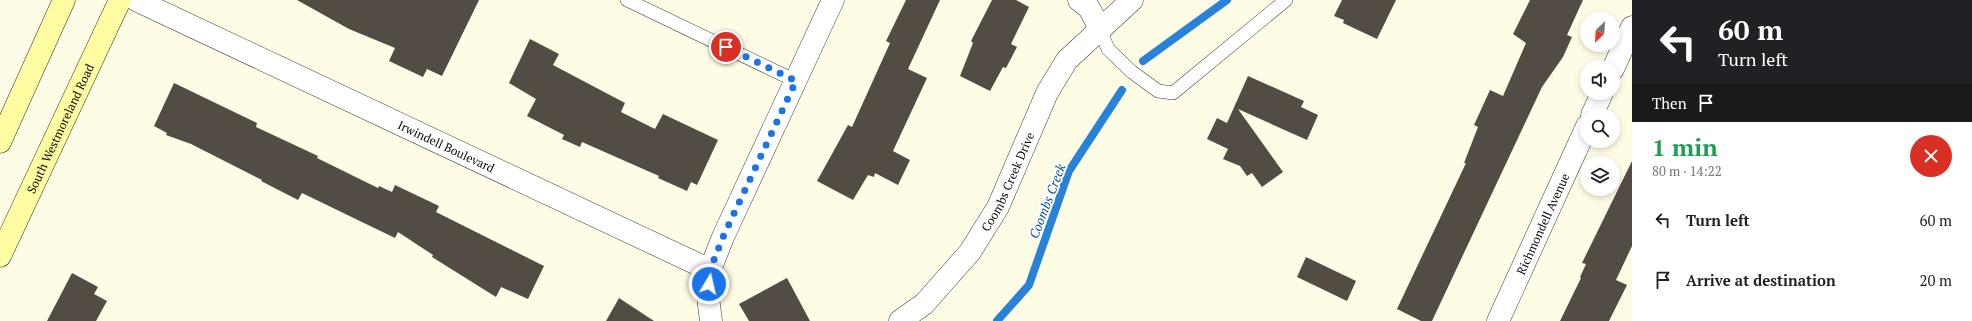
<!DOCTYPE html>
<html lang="en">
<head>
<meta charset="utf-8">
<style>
	body { margin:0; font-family:"PT Serif",serif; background:#f2f2f2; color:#202124; height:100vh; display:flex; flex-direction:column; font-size:15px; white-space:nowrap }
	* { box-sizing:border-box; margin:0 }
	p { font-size:13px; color:#757577 }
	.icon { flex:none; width:22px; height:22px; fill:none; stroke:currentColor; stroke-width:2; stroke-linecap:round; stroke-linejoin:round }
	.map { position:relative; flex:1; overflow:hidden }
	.sheet { display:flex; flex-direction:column; background:#fff; width:340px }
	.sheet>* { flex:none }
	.guide { background:#202124; color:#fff; overflow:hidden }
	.needle { width:26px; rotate:205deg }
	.fabs { position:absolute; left:1580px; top:12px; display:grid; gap:8px }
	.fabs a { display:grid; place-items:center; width:40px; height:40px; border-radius:50%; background:#fff; box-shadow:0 2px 6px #0003; font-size:20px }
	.pin { position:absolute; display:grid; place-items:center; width:34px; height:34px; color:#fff; margin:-17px; border:2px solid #fff; border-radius:50%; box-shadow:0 1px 4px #0007 }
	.me { position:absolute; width:44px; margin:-22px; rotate:9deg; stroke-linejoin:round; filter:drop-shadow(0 0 3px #0008) }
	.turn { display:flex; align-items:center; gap:14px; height:84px; padding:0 20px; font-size:18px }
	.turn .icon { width:52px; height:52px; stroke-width:2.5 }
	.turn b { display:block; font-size:28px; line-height:34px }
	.then { display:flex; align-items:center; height:38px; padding:0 20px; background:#0003; gap:8px; font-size:15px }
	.round { display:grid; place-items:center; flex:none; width:42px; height:42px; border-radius:21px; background:#f2f2f2 }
	.headline { display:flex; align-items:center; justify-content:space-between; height:68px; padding:0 20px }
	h1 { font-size:24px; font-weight:700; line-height:30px; color:#1e9e55 }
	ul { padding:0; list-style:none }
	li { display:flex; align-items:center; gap:12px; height:60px; padding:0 20px }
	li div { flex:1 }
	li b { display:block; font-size:15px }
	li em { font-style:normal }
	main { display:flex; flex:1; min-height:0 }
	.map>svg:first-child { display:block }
</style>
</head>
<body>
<main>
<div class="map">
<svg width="1632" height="321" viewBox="0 0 1632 321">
	<rect width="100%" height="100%" fill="#fffce6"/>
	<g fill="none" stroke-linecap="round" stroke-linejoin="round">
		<g stroke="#2782d8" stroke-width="8">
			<path d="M 1143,61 L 1227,0"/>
			<path d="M 997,321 L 1029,285 L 1069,171 L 1122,90"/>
		</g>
	</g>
	<g fill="#534c45">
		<path d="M 297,0 L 479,0 L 442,76 L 427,69 L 423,77 L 389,61 L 395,48 L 349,29 Z"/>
		<path d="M 906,0 L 940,0 L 908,69 L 927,78 L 893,151 L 910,160 L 898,185 L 875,173 L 874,177 L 868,175 L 853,200 L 817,181 L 848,125 L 852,127 L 890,43 L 886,41 Z"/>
		<path d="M 992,0 L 1016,0 L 1029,7 L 1011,44 L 1017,47 L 1006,68 L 1003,67 L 990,91 L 960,76 L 973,43 L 971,41 Z"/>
		<path d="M 1342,0 L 1396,0 L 1377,39 L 1343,23 L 1344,20 L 1334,16 Z"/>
		<path d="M 1530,0 L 1583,0 L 1567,35 L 1572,37 L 1563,57 L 1542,87 L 1432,321 L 1421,321 L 1397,309 L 1466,163 L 1464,163 L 1478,127 L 1474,125 L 1490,90 L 1503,96 L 1526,43 L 1513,34 Z"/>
		<path d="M 530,39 L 559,54 L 553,65 L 625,103 L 621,112 L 655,129 L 663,114 L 718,140 L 697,185 L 691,182 L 687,191 L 658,178 L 659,176 L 582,142 L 580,147 L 562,139 L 564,135 L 527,116 L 536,99 L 509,83 Z"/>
		<path d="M 1248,76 L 1304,101 L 1301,107 L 1318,115 L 1307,140 L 1238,109 L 1283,172 L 1262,187 L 1252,173 L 1247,176 L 1240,166 L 1223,159 L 1228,149 L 1207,139 L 1217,118 L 1227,123 Z"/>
		<path d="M 174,83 L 257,123 L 256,127 L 318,156 L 317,158 L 378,188 L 379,186 L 392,192 L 395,185 L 439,206 L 436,212 L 544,266 L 528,299 L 501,287 L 496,297 L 432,257 L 433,255 L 398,232 L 395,238 L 302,193 L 298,200 L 261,181 L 262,180 L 191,144 L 166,135 L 167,133 L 154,126 Z"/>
		<path d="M 1632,161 L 1632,246 L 1616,280 L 1627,285 L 1609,321 L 1560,321 L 1581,278 L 1580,277 L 1586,264 L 1582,263 Z"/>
		<path d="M 1306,257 L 1356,281 L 1347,301 L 1297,277 Z"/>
		<path d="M 72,273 L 98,287 L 94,294 L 107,301 L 96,321 L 47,321 Z"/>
		<path d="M 787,278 L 810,321 L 749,321 L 739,304 Z"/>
		<path d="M 619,298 L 654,321 L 606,321 Z"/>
	</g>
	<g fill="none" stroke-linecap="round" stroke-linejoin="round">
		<defs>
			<g id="lane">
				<path d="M 627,0 L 796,81"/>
				<path d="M 1100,29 L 1108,49 L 1132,72 L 1158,91 L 1173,93 L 1286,0"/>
			</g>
			<g id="street">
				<path id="s1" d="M 136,0 L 710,270"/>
				<path d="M 1079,0 L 1089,8 L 1100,29"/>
				<path d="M 1613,69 L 1632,27"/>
				<path d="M 1592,115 L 1602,93"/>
				<path d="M 711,321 L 708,297 L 710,270 L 723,237 L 833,0"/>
				<path id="s2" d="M 900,321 L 924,304 L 970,252 L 998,207 L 1047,93 L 1067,60 L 1132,0"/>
				<path id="s3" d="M 1498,321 L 1587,126"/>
			</g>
			<g id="secondary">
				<path d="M 0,142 L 64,0"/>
				<path id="s4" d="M 0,256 L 120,0"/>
			</g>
		</defs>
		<use href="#lane" stroke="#3d3d3d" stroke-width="14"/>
		<use href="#street" stroke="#3d3d3d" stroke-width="23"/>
		<use href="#secondary" stroke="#2c2c2c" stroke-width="23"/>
		<use href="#lane" stroke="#fff" stroke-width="13"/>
		<use href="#street" stroke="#fff" stroke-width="22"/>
		<use href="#secondary" stroke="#fffda1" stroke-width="22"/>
	</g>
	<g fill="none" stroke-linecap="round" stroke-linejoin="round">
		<path stroke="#1a73e8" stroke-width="7" stroke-dasharray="0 12.6" d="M 709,284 L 710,270 L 723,237 L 796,81 L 726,47"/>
	</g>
	<g text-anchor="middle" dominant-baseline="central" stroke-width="4" stroke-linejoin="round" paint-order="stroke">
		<g font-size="12" fill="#0a0a0a" stroke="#fff">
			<text stroke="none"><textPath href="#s4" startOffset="141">South Westmoreland Road</textPath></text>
			<text stroke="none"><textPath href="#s1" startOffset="343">Irwindell Boulevard</textPath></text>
			<text stroke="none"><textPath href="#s2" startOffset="179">Coombs Creek Drive</textPath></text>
			<text stroke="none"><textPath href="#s3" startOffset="107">Richmondell Avenue</textPath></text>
		</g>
		<g font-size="13" font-style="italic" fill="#0b53a4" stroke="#fff">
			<text transform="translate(1047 201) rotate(-69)">Coombs Creek</text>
		</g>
	</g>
</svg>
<div class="fabs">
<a><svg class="needle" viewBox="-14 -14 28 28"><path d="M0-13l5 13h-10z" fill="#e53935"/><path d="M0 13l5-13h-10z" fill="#757577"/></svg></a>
<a><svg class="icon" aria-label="sound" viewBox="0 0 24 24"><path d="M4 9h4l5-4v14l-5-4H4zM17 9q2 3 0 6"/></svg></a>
<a><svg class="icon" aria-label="search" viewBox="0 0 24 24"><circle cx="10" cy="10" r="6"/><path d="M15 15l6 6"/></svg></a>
<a><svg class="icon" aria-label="layers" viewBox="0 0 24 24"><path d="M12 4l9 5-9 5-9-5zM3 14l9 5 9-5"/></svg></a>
</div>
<div class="pin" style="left:726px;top:47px;background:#d93025"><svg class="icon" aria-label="arrive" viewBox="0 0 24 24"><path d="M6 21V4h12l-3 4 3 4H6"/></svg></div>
<svg class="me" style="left:709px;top:284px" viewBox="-20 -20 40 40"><circle r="17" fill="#1a73e8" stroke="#fff" stroke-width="3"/><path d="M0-11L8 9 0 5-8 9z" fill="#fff"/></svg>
</div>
<section class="sheet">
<div class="guide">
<div class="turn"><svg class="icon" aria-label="left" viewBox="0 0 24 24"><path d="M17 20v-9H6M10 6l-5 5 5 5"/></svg><div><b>60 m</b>Turn left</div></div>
<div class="then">Then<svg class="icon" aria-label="arrive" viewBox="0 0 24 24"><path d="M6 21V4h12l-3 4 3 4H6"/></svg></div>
</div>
<div class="headline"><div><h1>1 min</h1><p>80 m · 14:22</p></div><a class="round" style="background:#d93025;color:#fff"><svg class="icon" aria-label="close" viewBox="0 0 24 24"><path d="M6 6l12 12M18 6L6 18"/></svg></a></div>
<ul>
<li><svg class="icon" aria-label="left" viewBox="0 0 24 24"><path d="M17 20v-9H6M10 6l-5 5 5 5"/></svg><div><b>Turn left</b></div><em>60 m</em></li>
<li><svg class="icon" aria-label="arrive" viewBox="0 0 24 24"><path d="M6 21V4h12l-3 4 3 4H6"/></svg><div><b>Arrive at destination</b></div><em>20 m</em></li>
</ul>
</section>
</main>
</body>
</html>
